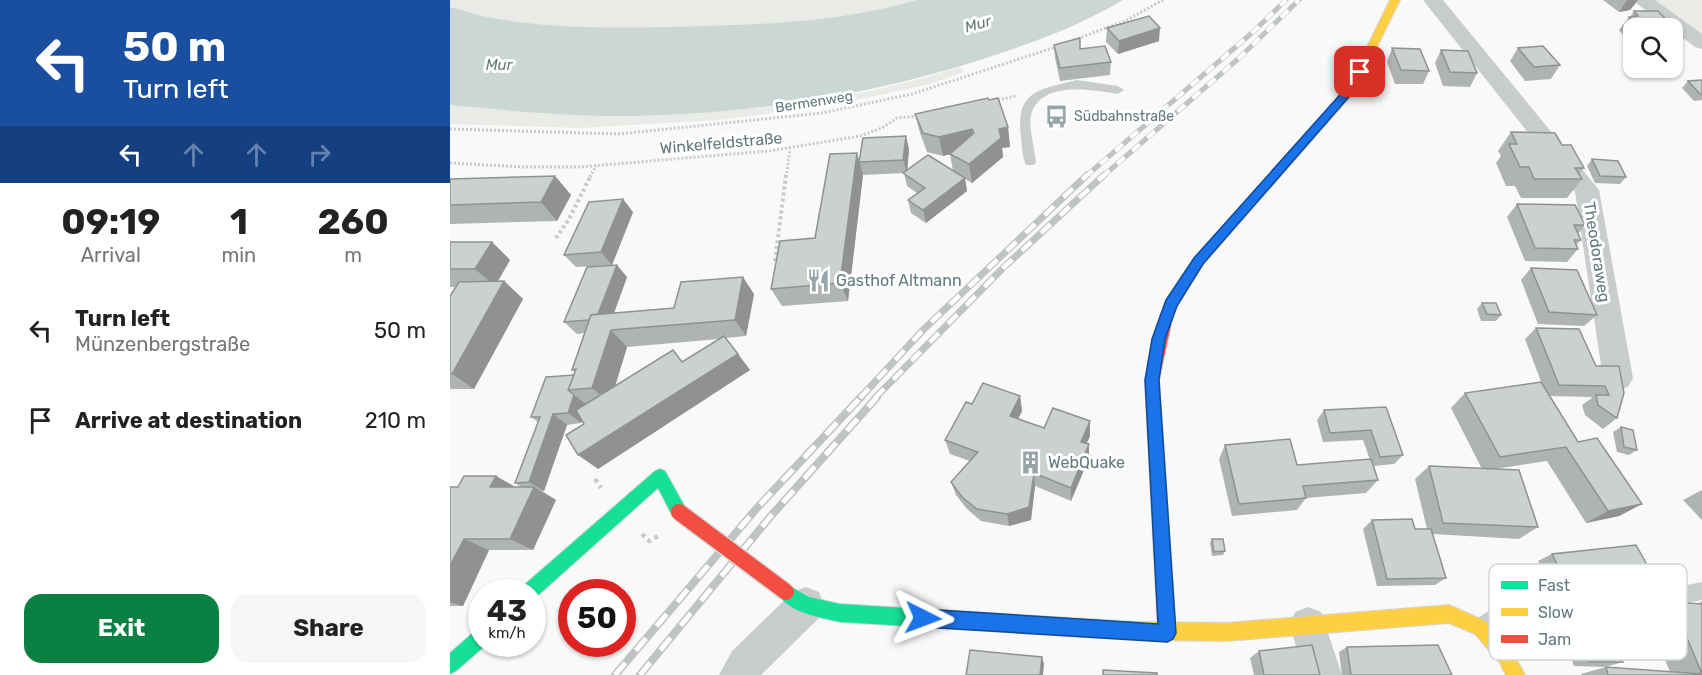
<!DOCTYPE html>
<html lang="en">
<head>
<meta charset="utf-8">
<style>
	body { margin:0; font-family:Rubik,sans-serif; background:#f6f6f6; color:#222; height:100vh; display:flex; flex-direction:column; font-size:22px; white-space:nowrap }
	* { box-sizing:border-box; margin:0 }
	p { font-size:20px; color:#767676 }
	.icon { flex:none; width:33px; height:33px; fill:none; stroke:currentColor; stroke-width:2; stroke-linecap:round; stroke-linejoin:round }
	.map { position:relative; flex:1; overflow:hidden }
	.details { display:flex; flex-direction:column; background:#fff; width:450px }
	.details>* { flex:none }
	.banner { background:#1a4fa0; color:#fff; overflow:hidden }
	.buttons { position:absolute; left:1173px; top:18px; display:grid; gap:12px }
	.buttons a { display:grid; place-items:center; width:60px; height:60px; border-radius:12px; background:#fff; box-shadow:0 2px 4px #0004; font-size:30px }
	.speed { position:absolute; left:18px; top:579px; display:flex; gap:12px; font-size:30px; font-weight:700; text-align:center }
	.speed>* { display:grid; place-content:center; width:78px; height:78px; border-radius:50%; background:#fff; box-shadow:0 2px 4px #0004; line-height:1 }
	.speed small { font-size:15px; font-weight:400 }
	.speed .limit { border:9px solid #d22; background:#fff; color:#111 }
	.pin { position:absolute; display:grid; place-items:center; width:51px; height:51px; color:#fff; margin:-26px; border-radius:12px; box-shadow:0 3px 9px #0006 }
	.me { position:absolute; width:66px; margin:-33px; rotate:93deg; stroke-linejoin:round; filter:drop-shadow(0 0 4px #0008) }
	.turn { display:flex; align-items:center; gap:21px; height:126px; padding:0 24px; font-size:27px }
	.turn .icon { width:78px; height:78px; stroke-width:2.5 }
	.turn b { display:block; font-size:42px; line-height:51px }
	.lanes { display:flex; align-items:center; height:57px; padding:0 24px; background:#0003; justify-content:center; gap:30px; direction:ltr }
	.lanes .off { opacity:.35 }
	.eta { display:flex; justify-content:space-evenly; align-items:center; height:102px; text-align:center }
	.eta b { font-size:36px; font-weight:700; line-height:42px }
	.button { display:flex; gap:12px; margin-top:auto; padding:12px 24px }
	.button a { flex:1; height:69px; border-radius:18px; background:#0b8043; color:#fff; font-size:24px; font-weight:700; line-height:69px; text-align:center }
	.button a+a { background:#f6f6f6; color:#222 }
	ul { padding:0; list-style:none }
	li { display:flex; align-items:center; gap:18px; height:90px; padding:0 24px }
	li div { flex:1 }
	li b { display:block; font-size:22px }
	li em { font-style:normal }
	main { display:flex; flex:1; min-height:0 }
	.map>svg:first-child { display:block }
</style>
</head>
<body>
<main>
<section class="details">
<div class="banner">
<div class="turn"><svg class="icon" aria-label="left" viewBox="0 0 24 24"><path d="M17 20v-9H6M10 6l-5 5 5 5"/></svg><div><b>50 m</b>Turn left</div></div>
<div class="lanes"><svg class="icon" aria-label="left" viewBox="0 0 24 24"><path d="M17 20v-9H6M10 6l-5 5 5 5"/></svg><svg class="icon off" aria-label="ahead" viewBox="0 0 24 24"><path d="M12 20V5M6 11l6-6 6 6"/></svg><svg class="icon off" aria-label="ahead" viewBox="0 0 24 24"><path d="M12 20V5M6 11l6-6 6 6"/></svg><svg class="icon off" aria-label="right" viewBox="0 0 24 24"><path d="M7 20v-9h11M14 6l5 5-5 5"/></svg></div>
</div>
<div class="eta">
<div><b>09:19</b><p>Arrival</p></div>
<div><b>1</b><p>min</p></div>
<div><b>260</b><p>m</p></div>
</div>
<ul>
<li><svg class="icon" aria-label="left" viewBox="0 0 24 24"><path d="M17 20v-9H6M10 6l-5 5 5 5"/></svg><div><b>Turn left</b><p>Münzenbergstraße</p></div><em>50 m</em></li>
<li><svg class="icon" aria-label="arrive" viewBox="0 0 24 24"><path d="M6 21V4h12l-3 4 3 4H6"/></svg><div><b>Arrive at destination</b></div><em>210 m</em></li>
</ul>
<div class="button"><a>Exit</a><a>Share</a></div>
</section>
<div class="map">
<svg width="1252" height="675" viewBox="0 0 1252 675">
	<rect width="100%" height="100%" fill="#f9f9f9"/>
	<g fill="#e9ebe6">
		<path d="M 0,0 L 467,0 C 399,20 325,24 254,26 C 186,28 116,30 49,19 C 32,17 16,11 0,7 Z"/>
		<path d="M 1202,0 L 1252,0 L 1252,36 Z"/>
		<path d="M 510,67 L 514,72 L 481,84 L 387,104 L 270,120 L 130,128 L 0,124 L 0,105 C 173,121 343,120 510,67 Z"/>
	</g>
	<path fill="#cad7d5" d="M 467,0 L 673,0 C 628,27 577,45 527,61 C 417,96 302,113 186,116 C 124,117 62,111 0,105 L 0,7 C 16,11 32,17 49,19 C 116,30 186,28 254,26 C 325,24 399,20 467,0 Z"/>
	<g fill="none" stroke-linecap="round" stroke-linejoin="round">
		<defs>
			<g id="fast">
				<path d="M 210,469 L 215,471 L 235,507 L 237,512 L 235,517 L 229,520 L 223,517 L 208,488 L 85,598 L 82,599 L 82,592 L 71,592 L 73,586 L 205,471 Z"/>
				<path d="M 336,584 L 359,597 L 390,604 L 688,622 L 694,625 L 697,631 L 694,637 L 688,640 L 390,622 C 370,617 336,613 328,592 L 330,586 Z"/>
				<path d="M 32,627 L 32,644 L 37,644 L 6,671 L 0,674 L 0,653 L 26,630 Z"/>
			</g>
			<g id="slow">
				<path d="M 940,0 L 950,0 L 905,91 L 753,264 L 727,305 L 719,329 L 709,329 L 707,325 L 716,300 L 745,258 L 897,88 Z"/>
				<path d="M 999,605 L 1037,622 L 1062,651 L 1075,675 L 1056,675 L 1050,663 L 1025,634 L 999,623 L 777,641 L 688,640 L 682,637 L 679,631 L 682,625 L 688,622 L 777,623 Z"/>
			</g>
			<path id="jam" d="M 714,320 L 719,321 L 721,325 L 709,380 L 726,633 L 723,639 L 717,642 L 711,639 L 708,633 L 695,380 L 707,325 L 709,321 Z"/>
		</defs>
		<use href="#fast" stroke="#d4d6d6" stroke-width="2"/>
		<use href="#slow" stroke="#d4d6d6" stroke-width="2"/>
		<use href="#jam" stroke="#d4d6d6" stroke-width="2"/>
		<g stroke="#c8caca" stroke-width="3" stroke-dasharray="2 2" stroke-linecap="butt">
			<path d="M 624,40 L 677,20 L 713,0"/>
			<path d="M 544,101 L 566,96"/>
			<path d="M 0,129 L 169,134 L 372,113 L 462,94 L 609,46"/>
			<path d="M 0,163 L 74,167 L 129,167 L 319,151 L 410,136 L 432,128 L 447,118 L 469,116"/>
			<path d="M 140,177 L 146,166"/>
			<path d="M 336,177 L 340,149"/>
		</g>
		<g stroke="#c8caca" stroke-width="4" stroke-dasharray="3 3" stroke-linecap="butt">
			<path d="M 106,238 L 119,219 L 141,175"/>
			<path d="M 325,261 L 336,175"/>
		</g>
		<g stroke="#c8caca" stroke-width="4.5" stroke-dasharray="4 4" stroke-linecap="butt">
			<path d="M 145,479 L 151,488"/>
			<path d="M 192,534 L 199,541 L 210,535"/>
		</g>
		<g fill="#c9cccd" fill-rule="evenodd">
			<path d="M 627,80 L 668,86 L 674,90 L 668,94 C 641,90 591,80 581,115 C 578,125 585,151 586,162 L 584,165 L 576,165 C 572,157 572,146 571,137 C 565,90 589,90 627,80 Z"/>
			<path d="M 1252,582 L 1252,600 L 1232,604 L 1192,604 L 1060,617 L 1032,637 L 1025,634 L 1022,627 L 1025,620 L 1056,599 L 1192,586 L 1232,586 Z"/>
		</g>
		<g fill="#c9cccd" fill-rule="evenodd">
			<path d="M 973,0 L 993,0 L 1149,190 L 1183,378 L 1178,387 L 1168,391 L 1158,387 L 1153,378 L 1125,192 Z"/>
			<path d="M 1182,0 L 1205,0 L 1252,34 L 1252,49 L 1245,47 Z"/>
			<path d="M 356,587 L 369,592 L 374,605 L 369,618 L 311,675 L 269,675 L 282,651 L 343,592 Z"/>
			<path d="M 858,607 L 871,612 L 892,675 L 854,675 L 840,625 L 845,612 Z"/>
		</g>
		<use href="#fast" fill="#16e098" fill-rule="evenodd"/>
		<use href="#slow" fill="#ffcf43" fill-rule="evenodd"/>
		<use href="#jam" fill="#f24e42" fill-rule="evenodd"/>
		<defs>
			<g id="rail-far2">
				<path d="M 635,177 L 803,32 L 836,0"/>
				<path d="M 652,177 L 788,59 L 849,0"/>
			</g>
			<g id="rail-far1">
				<path d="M 410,398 L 474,329 L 637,175"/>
				<path d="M 425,398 L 553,268 L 654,175"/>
			</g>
			<g id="rail">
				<path d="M 165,675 L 307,508 L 411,397"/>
				<path d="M 190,675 L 320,517 L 427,397"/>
			</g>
		</defs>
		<use href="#rail-far2" stroke="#bfc3c3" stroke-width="5"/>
		<use href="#rail-far1" stroke="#bfc3c3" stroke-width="7"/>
		<use href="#rail" stroke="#bfc3c3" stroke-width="8"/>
		<use href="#rail-far2" stroke="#fff" stroke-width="4" stroke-dasharray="10" stroke-linecap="butt"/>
		<use href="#rail-far1" stroke="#fff" stroke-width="4.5" stroke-dasharray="13" stroke-linecap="butt"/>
		<use href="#rail" stroke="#fff" stroke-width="5" stroke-dasharray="16" stroke-linecap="butt"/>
		<defs>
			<path id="jam-bridge" d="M 229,512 L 336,592"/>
		</defs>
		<use href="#jam-bridge" stroke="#d4d6d6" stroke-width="19" stroke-linecap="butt"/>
		<use href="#jam-bridge" stroke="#f24e42" stroke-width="16"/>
	</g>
	<g fill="#b0b3b3" fill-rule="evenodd">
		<path d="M 1153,0 L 1188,0 L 1180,10 L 1169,12 Z"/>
		<path d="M 1184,11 L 1222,28 L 1184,28 L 1184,47 L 1169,30 L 1179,17 L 1180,17 Z"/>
		<path d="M 657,28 L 709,41 L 668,54 L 656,42 Z"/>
		<path d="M 1222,36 L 1232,36 L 1222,48 Z"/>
		<path d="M 604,45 L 630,49 L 661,62 L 660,75 L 610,81 L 605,58 Z"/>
		<path d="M 942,48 L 979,71 L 973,84 L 945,84 L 937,62 Z"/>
		<path d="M 1068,48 L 1110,65 L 1101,79 L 1075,81 L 1060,61 Z"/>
		<path d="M 991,50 L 1027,73 L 1020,87 L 993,86 L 985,63 Z"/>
		<path d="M 1252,80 L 1252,100 L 1244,101 L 1232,88 L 1238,81 Z"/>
		<path d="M 465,114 L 558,127 L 560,147 L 552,148 L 553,157 L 522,183 L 515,179 L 517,191 L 476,223 L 461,213 L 458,200 L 467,193 L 457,186 L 454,173 L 413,175 L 398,301 L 332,306 L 321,289 L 365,238 L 409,159 L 459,149 L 457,171 L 503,171 L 500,154 L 493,156 L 477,152 L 470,133 Z"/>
		<path d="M 1061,132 L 1112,145 L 1134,168 L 1129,174 L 1132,179 L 1117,198 L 1071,198 L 1065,186 L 1056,186 L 1046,163 L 1051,156 L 1048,151 Z"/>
		<path d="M 1142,159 L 1176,177 L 1170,184 L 1145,183 L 1137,166 Z"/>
		<path d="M 105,176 L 121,195 L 107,221 L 0,224 L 0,179 Z"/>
		<path d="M 1067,204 L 1135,225 L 1128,234 L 1131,240 L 1126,245 L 1128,249 L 1117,262 L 1075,261 L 1057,217 Z"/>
		<path d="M 183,212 L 162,265 L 126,267 L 114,255 Z"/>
		<path d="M 0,242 L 42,242 L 60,260 L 48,281 L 54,281 L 73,299 L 24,389 L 0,389 L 0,296 L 6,287 L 0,287 Z"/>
		<path d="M 1081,268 L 1147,315 L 1134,326 L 1088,324 L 1071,280 Z"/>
		<path d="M 177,277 L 164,313 L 224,308 L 304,294 L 296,336 L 276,338 L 300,370 L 148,469 L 134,424 L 132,421 L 131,423 L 117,425 L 94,491 L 92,491 L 106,500 L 83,550 L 39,550 L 13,606 L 0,606 L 0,487 L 8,487 L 46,476 L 64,487 L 71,487 L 65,483 L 88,422 L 81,417 L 124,375 L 125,372 L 122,370 L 134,333 L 127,334 L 114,322 ZM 269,339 L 233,361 L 165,386 L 177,347 Z"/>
		<path d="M 1032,303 L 1051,315 L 1046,321 L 1031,321 L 1027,309 Z"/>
		<path d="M 1086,328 L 1146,366 L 1169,366 L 1167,418 L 1153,429 L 1135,415 L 1132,405 L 1142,398 L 1141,397 L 1100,396 L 1128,442 L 1192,504 L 1169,516 L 1136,523 L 1097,461 L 1044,469 L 1088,527 L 1069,539 L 983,534 L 996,578 L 985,585 L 927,586 L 913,529 L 922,520 L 965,529 L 977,529 L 965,479 L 979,466 L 1032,469 L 1001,408 L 1015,393 L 1092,384 L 1075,339 Z"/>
		<path d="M 570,396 L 572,411 L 568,419 L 594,428 L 640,436 L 636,443 L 639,444 L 639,458 L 621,501 L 585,486 L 581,520 L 559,526 L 531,521 L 517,509 L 506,495 L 501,482 L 520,461 L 500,454 L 495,440 L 522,404 Z"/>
		<path d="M 936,407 L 953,455 L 944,464 L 924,466 L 928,480 L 916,493 L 856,498 L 847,510 L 782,516 L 769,459 L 775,445 L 847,465 L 920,460 L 913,440 L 873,442 L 867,420 L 874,410 Z"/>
		<path d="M 1171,427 L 1187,450 L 1179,455 L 1167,452 L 1163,432 Z"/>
		<path d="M 1252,490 L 1252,520 L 1233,500 Z"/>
		<path d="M 762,539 L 775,551 L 773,555 L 762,556 L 760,543 Z"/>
		<path d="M 1102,554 L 1206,581 L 1189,588 L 1105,598 L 1088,561 Z"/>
		<path d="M 1252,601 L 1252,675 L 1132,675 L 1131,674 L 1156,667 L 1220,672 L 1196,611 L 1222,602 L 1251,604 L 1250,602 Z"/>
		<path d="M 1122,611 L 1173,662 L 1155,667 L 1124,666 L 1107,617 Z"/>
		<path d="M 897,647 L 1002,675 L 892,675 L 889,652 Z"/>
		<path d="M 809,651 L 870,675 L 804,675 L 800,658 Z"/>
	</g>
	<g fill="#909292">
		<path d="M 1177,0 L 1188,0 L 1180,10 L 1169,12 Z"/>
		<path d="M 710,28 L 709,41 L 668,54 L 669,41 Z"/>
		<path d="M 558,127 L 560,147 L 552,148 L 553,157 L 522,183 L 519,164 L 549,129 Z"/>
		<path d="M 522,129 L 525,148 L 493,156 L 489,137 Z"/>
		<path d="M 456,136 L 459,149 L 457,173 L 453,160 Z"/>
		<path d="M 407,153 L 413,175 L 398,301 L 390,283 Z"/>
		<path d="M 105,176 L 121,195 L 107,221 L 91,202 Z"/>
		<path d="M 515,178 L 517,191 L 476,223 L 473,210 Z"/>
		<path d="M 173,199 L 183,212 L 162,265 L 151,252 Z"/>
		<path d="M 42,242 L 60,260 L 45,286 L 25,269 Z"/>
		<path d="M 167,265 L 177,277 L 157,332 L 146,320 Z"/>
		<path d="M 293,277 L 304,294 L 296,336 L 285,320 Z"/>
		<path d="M 54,281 L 73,299 L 24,389 L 2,374 Z"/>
		<path d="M 161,330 L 177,347 L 160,403 L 142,388 Z"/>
		<path d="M 288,354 L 300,370 L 148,469 L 128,455 Z"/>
		<path d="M 124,395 L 137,405 L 131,423 L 118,413 Z"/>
		<path d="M 570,396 L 572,411 L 562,430 L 560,416 Z"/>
		<path d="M 103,414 L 117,425 L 94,491 L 79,482 Z"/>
		<path d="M 640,421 L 640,436 L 631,456 L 631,442 Z"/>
		<path d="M 639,444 L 639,458 L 621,501 L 621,488 Z"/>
		<path d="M 584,473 L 585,486 L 581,520 L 559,526 L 557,514 Z"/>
		<path d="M 46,476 L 69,489 L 40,487 Z"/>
		<path d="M 84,487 L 106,500 L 83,550 L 60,539 Z"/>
		<path d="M 1192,504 L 1169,516 L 1136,523 L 1158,511 Z"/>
		<path d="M 14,539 L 39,550 L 13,606 L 0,602 L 0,566 Z"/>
		<path d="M 592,657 L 594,664 L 593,675 L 590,675 Z"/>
	</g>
	<g fill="#cdd0d0" stroke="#909292" stroke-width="1.5">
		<path d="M 1184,11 L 1208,11 L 1232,36 L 1222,36 L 1222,28 L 1189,28 L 1179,17 L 1188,16 Z"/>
		<path d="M 699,16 L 710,28 L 669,41 L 657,28 Z"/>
		<path d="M 630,38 L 630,49 L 655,46 L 661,62 L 610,68 L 604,45 Z"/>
		<path d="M 1093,46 L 1110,65 L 1084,67 L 1068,48 Z"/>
		<path d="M 942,48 L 970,49 L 979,71 L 951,70 Z"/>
		<path d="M 991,50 L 1018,51 L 1027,73 L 1000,72 Z"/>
		<path d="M 1252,80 L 1252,94 L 1250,94 L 1238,81 Z"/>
		<path d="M 538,98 L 539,100 L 548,98 L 558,127 L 549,129 L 551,138 L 519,164 L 500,154 L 524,133 L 522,129 L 489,137 L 473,133 L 465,114 Z"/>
		<path d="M 1061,132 L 1105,133 L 1112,145 L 1121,145 L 1134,168 L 1125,168 L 1132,179 L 1084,179 L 1079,167 L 1070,167 L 1059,144 L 1067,144 Z"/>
		<path d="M 456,136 L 453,160 L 409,162 L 413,138 Z"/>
		<path d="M 407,153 L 390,283 L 321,289 L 330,241 L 365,238 L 380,154 Z"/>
		<path d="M 478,155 L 515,178 L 473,210 L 458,200 L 475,188 L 453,173 Z"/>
		<path d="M 1142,159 L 1168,161 L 1176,177 L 1150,176 Z"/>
		<path d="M 105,176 L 91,202 L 0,205 L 0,179 Z"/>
		<path d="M 173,199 L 151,252 L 114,255 L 139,202 Z"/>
		<path d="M 1067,204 L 1125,205 L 1135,225 L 1124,225 L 1131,240 L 1124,240 L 1128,249 L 1085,248 Z"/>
		<path d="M 0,242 L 42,242 L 25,269 L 0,269 Z"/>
		<path d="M 167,265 L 148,314 L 141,315 L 139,320 L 114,322 L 137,267 Z"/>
		<path d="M 1081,268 L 1127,270 L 1147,315 L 1099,312 Z"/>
		<path d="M 293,277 L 285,320 L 161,330 L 142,388 L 118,390 L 126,369 L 122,370 L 141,315 L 224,308 L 231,282 Z"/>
		<path d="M 54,281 L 2,374 L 0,374 L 0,296 L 9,282 Z"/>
		<path d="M 1032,303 L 1046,303 L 1051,315 L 1037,314 Z"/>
		<path d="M 1086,328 L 1129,329 L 1146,366 L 1169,366 L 1174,393 L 1167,418 L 1148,405 L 1146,395 L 1159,395 L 1155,386 L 1109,385 Z"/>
		<path d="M 274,336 L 288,354 L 128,455 L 116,435 L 134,424 L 126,410 L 223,350 L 232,362 Z"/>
		<path d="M 124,375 L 118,390 L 124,395 L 118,413 L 103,414 L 79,482 L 65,483 L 90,417 L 81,417 L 96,377 Z"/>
		<path d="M 1091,382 L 1128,442 L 1147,438 L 1192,504 L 1158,511 L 1116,447 L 1050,457 L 1015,393 Z"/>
		<path d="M 533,383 L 570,396 L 560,416 L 594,428 L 603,408 L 640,421 L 631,442 L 639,444 L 621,488 L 584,473 L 579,507 L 557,514 L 527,509 L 512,497 L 501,482 L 528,452 L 495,440 L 516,402 L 522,404 Z"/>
		<path d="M 936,407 L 953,455 L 930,457 L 921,430 L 880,433 L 874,410 Z"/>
		<path d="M 1171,427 L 1183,430 L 1187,450 L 1174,447 Z"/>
		<path d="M 840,439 L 847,465 L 921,459 L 928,480 L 853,486 L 856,498 L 789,504 L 775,445 Z"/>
		<path d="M 979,466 L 1069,470 L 1088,527 L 993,523 Z"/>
		<path d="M 14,476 L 46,476 L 40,487 L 84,487 L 60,539 L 14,539 L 0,566 L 0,487 L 8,487 Z"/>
		<path d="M 962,519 L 965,529 L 981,529 L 996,578 L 937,579 L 922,520 Z"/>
		<path d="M 762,539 L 773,539 L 775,551 L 764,552 Z"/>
		<path d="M 1186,545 L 1206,581 L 1120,591 L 1102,554 Z"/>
		<path d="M 1222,602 L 1252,604 L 1252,675 L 1158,675 L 1156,667 L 1252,674 Z"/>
		<path d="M 1122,611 L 1153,612 L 1173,662 L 1140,662 Z"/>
		<path d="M 862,645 L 870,675 L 814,675 L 809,651 Z"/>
		<path d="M 988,645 L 1002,675 L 901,675 L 897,647 Z"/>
		<path d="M 520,650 L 592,657 L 590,675 L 516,675 Z"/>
		<path d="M 653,670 L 707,673 L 707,675 L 653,675 Z"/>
	</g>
	<path fill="#1a73e8" stroke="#114b97" stroke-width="1.5" d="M 910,69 L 915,72 L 904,91 L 753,264 L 727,306 L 715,339 L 709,380 L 726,633 L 723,639 L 717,642 L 473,627 L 467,624 L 464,618 L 467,612 L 473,609 L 708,624 L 695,380 L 702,339 L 716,300 L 744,258 L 896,88 L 906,70 Z"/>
	<defs>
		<symbol id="bus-bare" viewBox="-9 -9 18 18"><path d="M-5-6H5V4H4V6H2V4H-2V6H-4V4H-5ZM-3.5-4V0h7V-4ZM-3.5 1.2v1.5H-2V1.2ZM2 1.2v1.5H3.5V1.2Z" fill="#96a6a8" stroke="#fff" stroke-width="2.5" paint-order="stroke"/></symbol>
		<symbol id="restaurant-bare" viewBox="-9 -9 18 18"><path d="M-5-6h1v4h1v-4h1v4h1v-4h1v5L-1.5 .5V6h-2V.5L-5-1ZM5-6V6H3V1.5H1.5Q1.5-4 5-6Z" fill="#96a6a8" stroke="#fff" stroke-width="2.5" paint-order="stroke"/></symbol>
		<symbol id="building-bare" viewBox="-9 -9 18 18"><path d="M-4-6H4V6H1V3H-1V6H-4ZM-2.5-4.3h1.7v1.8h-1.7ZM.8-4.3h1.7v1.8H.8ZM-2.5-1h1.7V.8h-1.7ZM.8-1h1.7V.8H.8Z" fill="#96a6a8" stroke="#fff" stroke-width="2.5" paint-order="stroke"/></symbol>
	</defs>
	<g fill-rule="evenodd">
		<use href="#bus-bare" x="590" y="100" width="33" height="33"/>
		<use href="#restaurant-bare" x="352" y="264" width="33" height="33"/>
		<use href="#building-bare" x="564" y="446" width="33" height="33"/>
	</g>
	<g text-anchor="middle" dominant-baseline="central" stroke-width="6" stroke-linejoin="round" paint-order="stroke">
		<g font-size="14" fill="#607a7d" stroke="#fff">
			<text transform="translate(364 102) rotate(-9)">Bermenweg</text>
		</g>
		<g font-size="14" fill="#607a7d" stroke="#fff" text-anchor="start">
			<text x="624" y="116">Südbahnstraße</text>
		</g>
		<g font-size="15" font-style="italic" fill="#607c79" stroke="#fff">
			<text transform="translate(528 24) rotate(-16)">Mur</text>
			<text x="49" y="65">Mur</text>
		</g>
		<g font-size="16" fill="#607a7d" stroke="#fff">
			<text transform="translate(271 143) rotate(-5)">Winkelfeldstraße</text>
			<text transform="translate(1147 252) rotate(81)">Theodoraweg</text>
		</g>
		<g font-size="16" fill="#607a7d" stroke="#fff" text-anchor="start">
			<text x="386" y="280">Gasthof Altmann</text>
			<text x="598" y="462">WebQuake</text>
		</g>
	</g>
	<rect x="1039" y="564" width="198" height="96" rx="9" fill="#fff" stroke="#cfd7d8" stroke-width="1.5"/>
	<rect x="1051" y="581" width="27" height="8" fill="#16e098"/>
	<rect x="1051" y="608" width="27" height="8" fill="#ffcf43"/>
	<rect x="1051" y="635" width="27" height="8" fill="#f24e42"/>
	<g font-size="16" fill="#607a7d">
		<text x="1088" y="591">Fast</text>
		<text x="1088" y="618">Slow</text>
		<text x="1088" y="645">Jam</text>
	</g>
</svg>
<div class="buttons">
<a><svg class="icon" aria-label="search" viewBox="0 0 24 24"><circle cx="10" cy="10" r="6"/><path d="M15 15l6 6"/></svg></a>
</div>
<div class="speed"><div>43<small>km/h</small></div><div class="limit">50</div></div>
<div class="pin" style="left:910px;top:72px;background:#d93025"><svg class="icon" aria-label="arrive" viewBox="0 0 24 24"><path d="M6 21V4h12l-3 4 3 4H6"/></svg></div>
<svg class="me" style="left:473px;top:618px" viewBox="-20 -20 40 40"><path d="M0-17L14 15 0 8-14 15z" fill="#1a73e8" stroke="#fff" stroke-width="4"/></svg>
</div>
</main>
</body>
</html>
